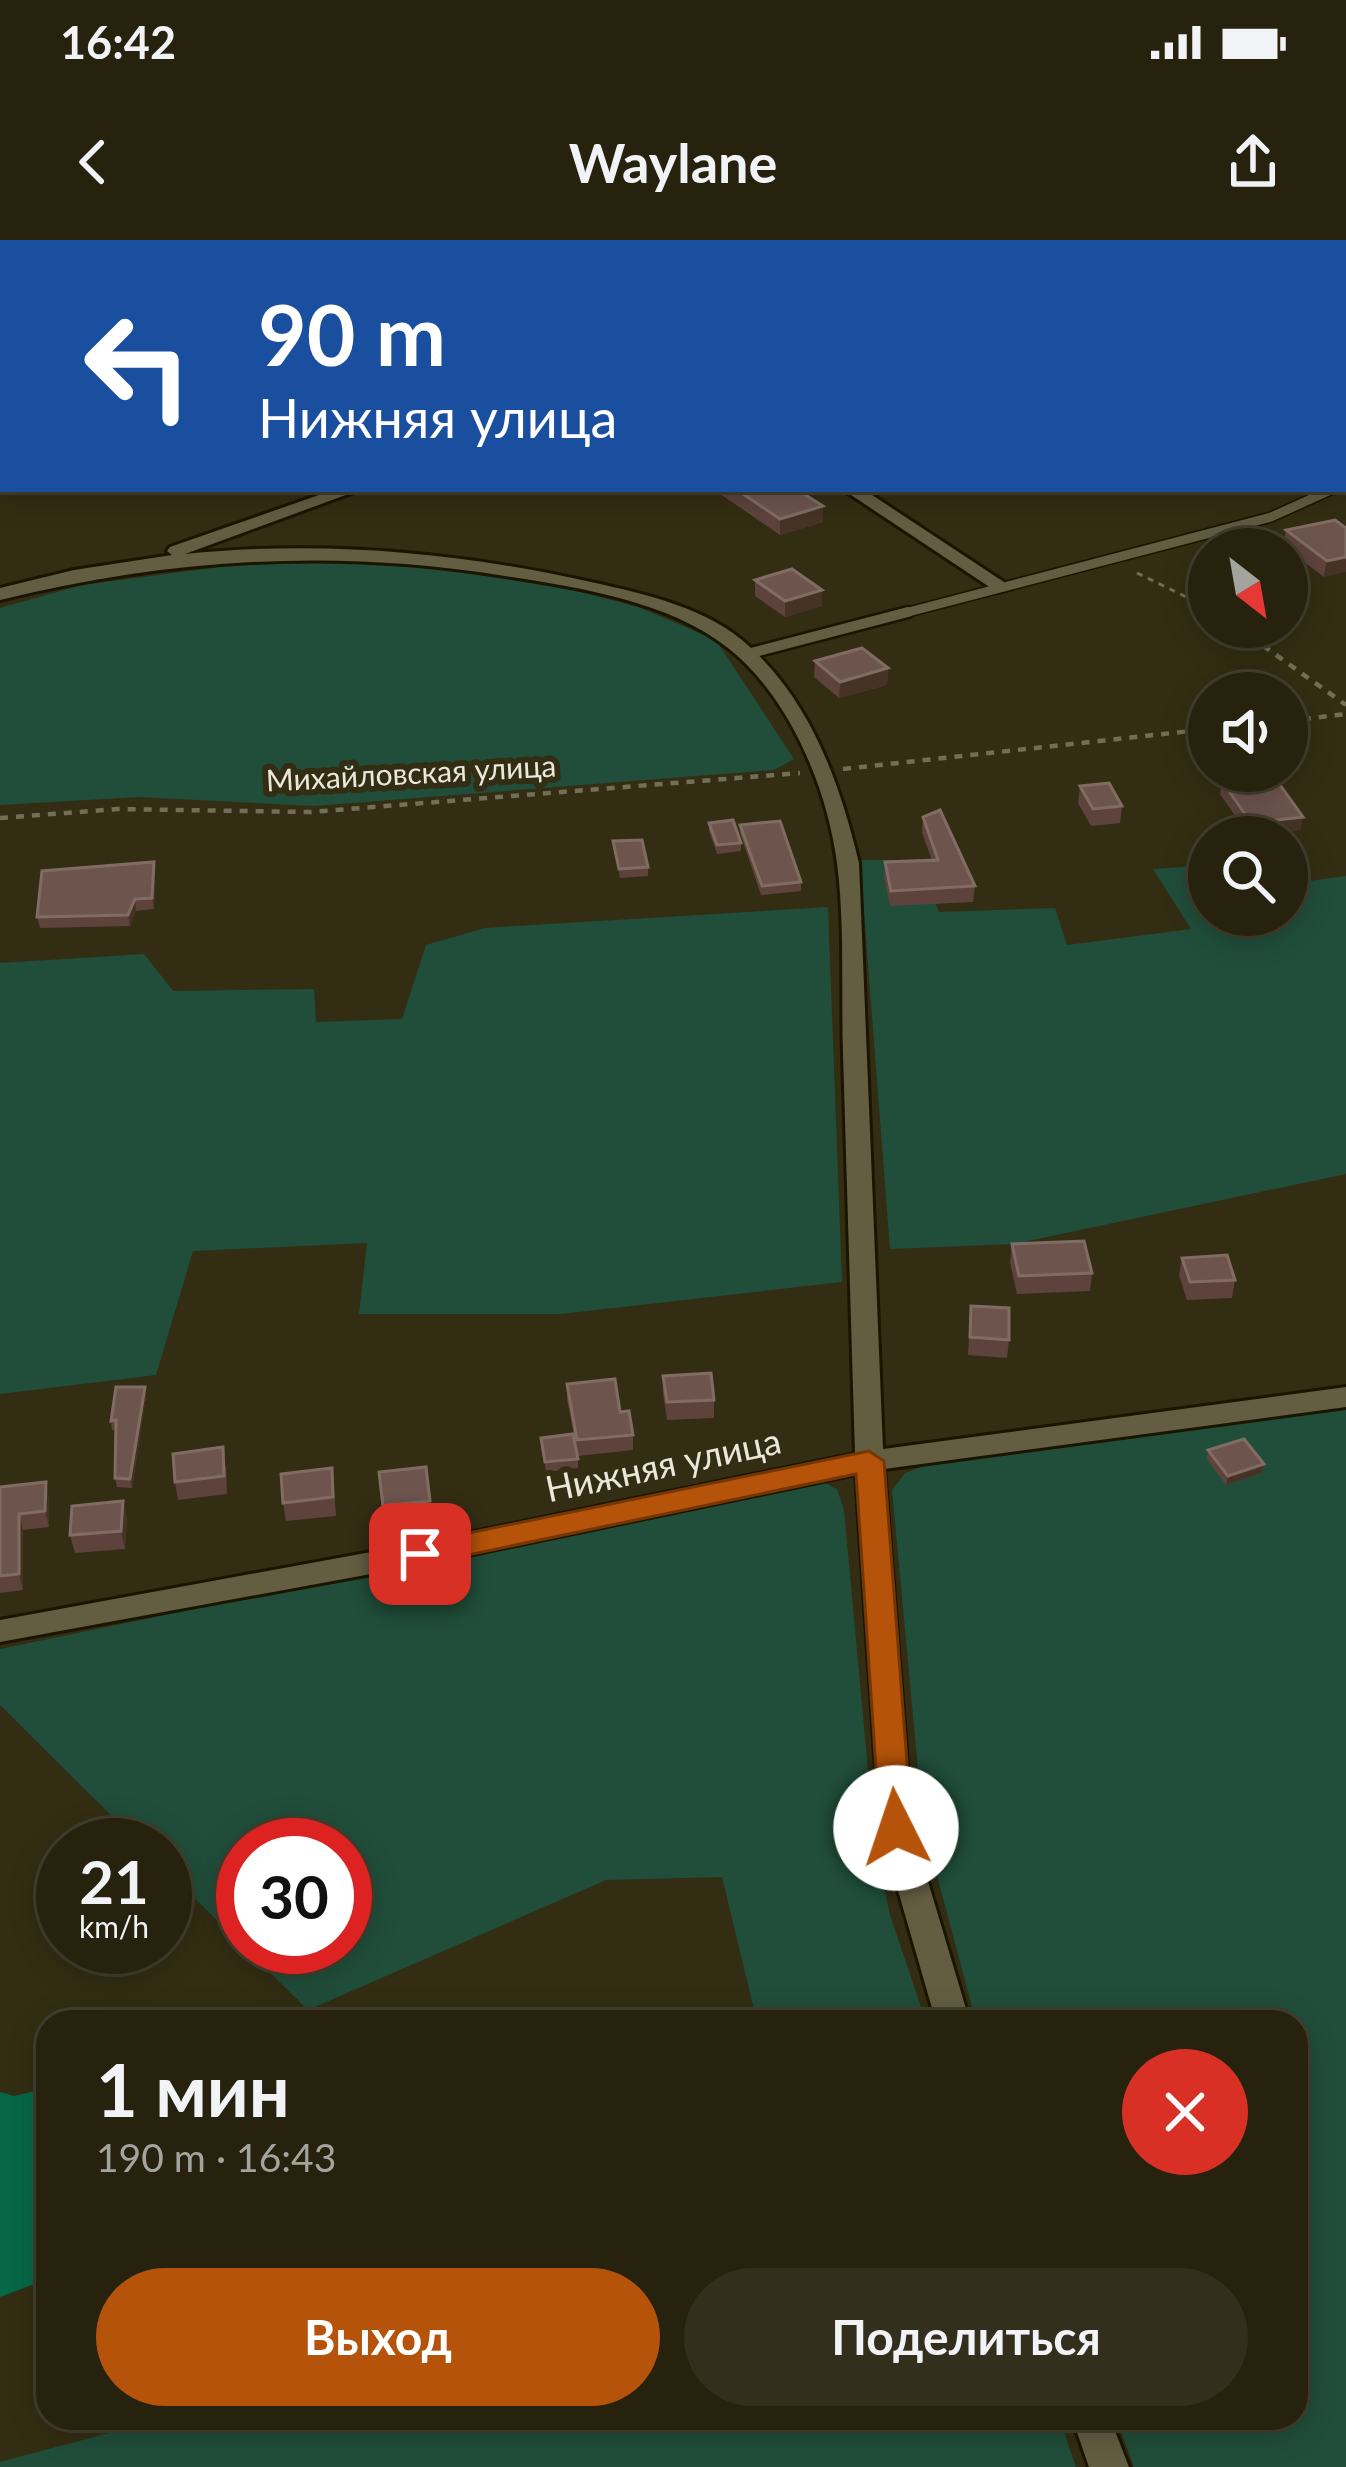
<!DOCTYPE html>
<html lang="ru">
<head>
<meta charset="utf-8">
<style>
	body { margin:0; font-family:Lato,sans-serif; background:#322f1c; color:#f1f3f6; height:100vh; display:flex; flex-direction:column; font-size:45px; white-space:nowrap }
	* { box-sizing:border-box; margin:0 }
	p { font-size:39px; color:#a4a49e }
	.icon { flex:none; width:66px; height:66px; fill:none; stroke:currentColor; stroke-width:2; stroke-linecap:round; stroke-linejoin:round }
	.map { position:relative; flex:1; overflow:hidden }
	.side { position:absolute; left:36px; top:1770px; width:1272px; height:420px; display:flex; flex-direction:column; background:#26220e; border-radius:36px; box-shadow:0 6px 30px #0003,0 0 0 3px #423f2e }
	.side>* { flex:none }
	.guide { position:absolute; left:0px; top:0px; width:1347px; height:252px; box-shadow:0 6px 30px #0003,0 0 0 3px #423f2e; background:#1a4fa0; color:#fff; overflow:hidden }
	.needle { width:78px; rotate:149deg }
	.tools { position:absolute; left:1188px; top:288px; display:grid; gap:24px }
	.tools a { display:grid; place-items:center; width:120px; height:120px; border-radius:50%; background:#26220e; box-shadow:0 6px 30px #0003,0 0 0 3px #423f2e; font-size:60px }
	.speed { position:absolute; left:36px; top:1578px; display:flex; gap:24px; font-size:60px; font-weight:700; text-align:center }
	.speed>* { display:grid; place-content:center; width:156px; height:156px; border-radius:50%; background:#26220e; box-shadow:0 6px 30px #0003,0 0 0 3px #423f2e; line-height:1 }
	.speed small { font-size:30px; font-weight:400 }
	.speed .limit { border:18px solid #d22; background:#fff; color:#111 }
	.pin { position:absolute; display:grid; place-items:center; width:102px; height:102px; color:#fff; margin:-51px; border-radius:24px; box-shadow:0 6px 18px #0006 }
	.me { position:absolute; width:132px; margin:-66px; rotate:356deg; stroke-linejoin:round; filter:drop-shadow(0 0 9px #0008) }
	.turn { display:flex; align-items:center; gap:42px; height:252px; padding:0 60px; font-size:54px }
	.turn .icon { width:156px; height:156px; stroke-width:2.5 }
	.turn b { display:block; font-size:84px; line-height:102px }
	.round { display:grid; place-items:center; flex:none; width:126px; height:126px; border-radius:63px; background:#322f1c }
	.overview { display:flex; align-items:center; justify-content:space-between; height:204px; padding:0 60px }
	h1 { font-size:72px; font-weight:700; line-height:90px }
	.cta { display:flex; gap:24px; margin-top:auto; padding:24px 60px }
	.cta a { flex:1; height:138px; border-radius:72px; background:#b45309; color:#fff; font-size:48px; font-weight:700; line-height:138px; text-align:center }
	.cta a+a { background:#322f1c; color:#f1f3f6 }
	.status { display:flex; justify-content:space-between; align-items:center; height:84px; padding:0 60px; background:#26220e; direction:ltr }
	.status svg { height:33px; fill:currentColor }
	header { display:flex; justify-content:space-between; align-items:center; height:156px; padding:0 60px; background:#26220e; font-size:54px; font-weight:700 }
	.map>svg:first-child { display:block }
</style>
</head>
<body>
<div class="status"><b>16:42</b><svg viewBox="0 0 49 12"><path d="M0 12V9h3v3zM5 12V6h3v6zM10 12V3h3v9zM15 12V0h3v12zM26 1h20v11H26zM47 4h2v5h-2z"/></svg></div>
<header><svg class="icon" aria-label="back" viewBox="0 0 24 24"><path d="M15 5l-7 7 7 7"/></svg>Waylane<svg class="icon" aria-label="share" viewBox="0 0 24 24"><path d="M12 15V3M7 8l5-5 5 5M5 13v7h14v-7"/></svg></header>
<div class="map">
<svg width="1346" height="2227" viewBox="0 0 1346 2227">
	<rect width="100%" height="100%" fill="#332d13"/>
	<g fill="#204e3a">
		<path d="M 289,318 L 399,323 L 524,337 L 638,367 L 716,400 L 794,519 L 774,530 L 314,566 L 139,557 L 0,565 L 0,368 L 82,345 Z"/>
		<path d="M 860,620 L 918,620 L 939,672 L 1055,668 L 1067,705 L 1191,689 L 1153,629 L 1209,625 L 1209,675 L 1287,675 L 1287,644 L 1346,636 L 1346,934 L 1014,1004 L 890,1009 Z"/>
		<path d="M 828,667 L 842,1042 L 561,1074 L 359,1074 L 367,1003 L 193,1011 L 156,1135 L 0,1154 L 0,723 L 144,714 L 173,751 L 314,749 L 316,782 L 402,779 L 426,705 L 485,688 Z"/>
		<path d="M 1346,1166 L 1346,2227 L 1134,2227 L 1116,2178 L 1296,2178 L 1296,1782 L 976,1782 L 923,1583 L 892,1250 L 905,1233 L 932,1223 Z"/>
		<path d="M 819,1240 L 837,1249 L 844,1270 L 875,1606 L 890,1675 L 926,1782 L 757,1782 L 722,1637 L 606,1640 L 308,1770 L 244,1707 L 345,1707 L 345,1605 L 243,1605 L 243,1706 L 165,1629 L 165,1605 L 141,1605 L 0,1465 L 0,1409 Z"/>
		<path d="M 165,2178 L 1059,2178 L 1076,2227 L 0,2227 L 0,2222 Z"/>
	</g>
	<path fill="#066846" d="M 48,1848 L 48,2039 L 0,2057 L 0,1852 L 14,1856 Z"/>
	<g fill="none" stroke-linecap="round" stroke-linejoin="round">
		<defs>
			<path id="service-far1" d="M 897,375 L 1271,277 L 1333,249"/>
			<path id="service" d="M 747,414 L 908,372"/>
			<g id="minor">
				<path d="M 665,0 L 683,0 L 685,3 L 667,3 Z"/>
				<path d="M 809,0 L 844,0 L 846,3 L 811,3 Z"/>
				<path d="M 336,249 L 362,249 L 185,314 C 322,300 457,312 591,342 C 645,354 709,368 750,407 C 812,464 840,544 859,623 L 883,1209 L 1346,1147 L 1346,1167 L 884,1229 L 912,1588 L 970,1782 L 936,1782 L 880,1588 L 856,1234 L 420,1325 L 0,1402 L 0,1380 L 420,1303 L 855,1214 C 851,1081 847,947 843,814 C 841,751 845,685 837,623 C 827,547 789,456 728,408 C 669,361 577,347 505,336 C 333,308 168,319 0,360 L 0,348 L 74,330 L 172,315 L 167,311 L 170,307 Z"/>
				<path d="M 842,249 L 863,249 L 1013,348 L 997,352 Z"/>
				<path d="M 1072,2178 L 1110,2178 L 1129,2227 L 1089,2227 Z"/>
			</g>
		</defs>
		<use href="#service-far1" stroke="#1b1500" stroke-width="12"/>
		<use href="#service" stroke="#1b1500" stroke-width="15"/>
		<use href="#minor" stroke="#1b1500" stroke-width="6"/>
		<path stroke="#736e57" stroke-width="3" stroke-dasharray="6 6" stroke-linecap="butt" d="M 1137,333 L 1209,368"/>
		<g stroke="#736e57" stroke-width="4.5" stroke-dasharray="8 8" stroke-linecap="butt">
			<path d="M 1237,387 L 1346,465"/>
			<path d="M 1287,481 L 1346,474"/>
			<path d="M 843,529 L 1209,489"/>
			<path d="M 0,578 L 118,569 L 311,572 L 800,533"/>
		</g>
		<use href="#service-far1" stroke="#635d42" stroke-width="9"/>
		<use href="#service" stroke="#635d42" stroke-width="10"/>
		<use href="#minor" fill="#635d42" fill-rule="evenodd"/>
	</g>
	<g fill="#5e433d">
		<path d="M 1199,0 L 1346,0 L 1346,39 L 1344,39 L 1344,3 L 1202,3 Z"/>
		<path d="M 713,249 L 796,249 L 823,282 L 780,295 Z"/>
		<path d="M 1335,280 L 1324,337 L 1283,306 L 1286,290 Z"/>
		<path d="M 755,340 L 822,366 L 785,377 L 755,356 Z"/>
		<path d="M 815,421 L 888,428 L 887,445 L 839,458 L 814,437 Z"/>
		<path d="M 1222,541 L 1303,577 L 1300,590 L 1249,596 L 1220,554 Z"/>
		<path d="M 1080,546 L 1122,566 L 1120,583 L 1091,586 L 1078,563 Z"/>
		<path d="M 923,577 L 975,646 L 973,662 L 890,666 L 884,637 L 885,622 L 932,620 L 922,593 Z"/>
		<path d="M 709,583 L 741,603 L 741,611 L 717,614 L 709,591 Z"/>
		<path d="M 740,585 L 801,642 L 801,651 L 761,655 L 740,593 Z"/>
		<path d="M 613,601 L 648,627 L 648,636 L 620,638 Z"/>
		<path d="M 154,622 L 155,634 L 154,669 L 136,671 L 130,686 L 40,688 L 37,677 Z"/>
		<path d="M 1012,1004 L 1092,1033 L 1090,1051 L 1017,1054 L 1010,1022 Z"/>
		<path d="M 1182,1018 L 1235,1040 L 1232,1058 L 1187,1060 L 1179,1035 Z"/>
		<path d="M 971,1066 L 1009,1100 L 1007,1118 L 968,1115 Z"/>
		<path d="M 663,1136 L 714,1160 L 714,1178 L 667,1180 L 663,1154 Z"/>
		<path d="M 567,1144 L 620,1172 L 633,1195 L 633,1210 L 578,1216 L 567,1159 Z"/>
		<path d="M 146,1156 L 132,1248 L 117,1247 L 115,1238 L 116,1190 L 112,1190 L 111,1181 Z"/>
		<path d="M 541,1198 L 578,1219 L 578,1228 L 546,1232 Z"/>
		<path d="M 1208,1210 L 1262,1233 L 1226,1245 L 1207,1219 Z"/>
		<path d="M 226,1226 L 227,1254 L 178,1260 L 175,1242 Z"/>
		<path d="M 426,1227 L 432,1279 L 385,1284 L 379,1232 Z"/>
		<path d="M 0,1247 L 49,1258 L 49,1287 L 23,1290 L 23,1350 L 0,1353 Z"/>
		<path d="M 334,1247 L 336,1276 L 286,1281 L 283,1263 Z"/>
		<path d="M 123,1261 L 127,1279 L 125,1309 L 75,1313 L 70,1295 Z"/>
	</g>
	<g fill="#463325">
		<path d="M 823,266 L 823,282 L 780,295 L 780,279 Z"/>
		<path d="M 1346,317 L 1346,332 L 1324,337 L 1327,321 Z"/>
		<path d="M 822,350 L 822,366 L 785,377 L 785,361 Z"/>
		<path d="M 888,428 L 887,445 L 839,458 L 840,442 Z"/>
		<path d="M 1303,577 L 1300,590 L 1249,596 L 1251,583 Z"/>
		<path d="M 154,622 L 155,634 L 154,669 L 152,658 Z"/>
		<path d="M 135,659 L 136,671 L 130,686 L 128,675 Z"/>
		<path d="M 145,1147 L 146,1156 L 132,1248 L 130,1239 Z"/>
		<path d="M 1264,1224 L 1262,1233 L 1226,1245 L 1228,1236 Z"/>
		<path d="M 46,1242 L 49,1258 L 49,1287 L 45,1271 Z"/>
		<path d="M 123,1261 L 127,1279 L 125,1309 L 121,1291 Z"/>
		<path d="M 19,1274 L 23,1290 L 23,1350 L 19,1334 Z"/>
	</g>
	<g fill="#6d554e" stroke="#816c63" stroke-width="3">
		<path d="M 1217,0 L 1346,0 L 1346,25 L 1344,25 L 1344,3 L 1221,3 Z"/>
		<path d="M 736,249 L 796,249 L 823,266 L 780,279 Z"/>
		<path d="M 1335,280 L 1346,288 L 1346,317 L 1327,321 L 1286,290 Z"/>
		<path d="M 792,329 L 822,350 L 785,361 L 755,340 Z"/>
		<path d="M 862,408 L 888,428 L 840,442 L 815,421 Z"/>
		<path d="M 1273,535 L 1303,577 L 1251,583 L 1222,541 Z"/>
		<path d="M 1109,543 L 1122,566 L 1093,569 L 1080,546 Z"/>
		<path d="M 940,570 L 975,646 L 891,651 L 885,622 L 938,620 L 923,577 Z"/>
		<path d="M 733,580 L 741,603 L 717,605 L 709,583 Z"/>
		<path d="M 780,581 L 801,642 L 762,646 L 740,585 Z"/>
		<path d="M 642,600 L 648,627 L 619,629 L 613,601 Z"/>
		<path d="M 154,622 L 152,658 L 135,659 L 128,675 L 37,677 L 42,631 Z"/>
		<path d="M 1084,1001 L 1092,1033 L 1019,1036 L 1012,1004 Z"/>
		<path d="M 1227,1015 L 1235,1040 L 1190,1042 L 1182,1018 Z"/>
		<path d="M 971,1066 L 1009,1068 L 1009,1100 L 970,1097 Z"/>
		<path d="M 711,1133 L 714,1160 L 667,1162 L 663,1136 Z"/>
		<path d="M 615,1139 L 620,1172 L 629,1171 L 633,1195 L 577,1200 L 567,1144 Z"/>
		<path d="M 116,1147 L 145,1147 L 130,1239 L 115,1238 L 116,1180 L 111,1181 Z"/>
		<path d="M 573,1194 L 578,1219 L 545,1222 L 541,1198 Z"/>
		<path d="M 1244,1199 L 1264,1224 L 1228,1236 L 1208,1210 Z"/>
		<path d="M 223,1207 L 224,1236 L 175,1242 L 173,1214 Z"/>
		<path d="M 426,1227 L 430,1261 L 383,1266 L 379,1232 Z"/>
		<path d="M 332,1228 L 333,1257 L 283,1263 L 281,1234 Z"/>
		<path d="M 46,1242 L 45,1271 L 19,1274 L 19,1334 L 0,1336 L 0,1247 Z"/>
		<path d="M 123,1261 L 121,1291 L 70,1295 L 72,1266 Z"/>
	</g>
	<path fill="#b45309" stroke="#753606" stroke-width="3" d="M 869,1211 L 884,1221 L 912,1588 L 907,1597 L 884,1597 L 880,1588 L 856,1234 L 420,1325 L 406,1314 L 420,1303 Z"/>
	<g text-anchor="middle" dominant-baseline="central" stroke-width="12" stroke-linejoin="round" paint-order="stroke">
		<g font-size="30" fill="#ebe8d9" stroke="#332d13">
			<text transform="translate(411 532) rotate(-3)">Михайловская улица</text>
		</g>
		<g font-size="36" fill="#ebe8d9" stroke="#332d13">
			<text transform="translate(663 1224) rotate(-12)">Нижняя улица</text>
		</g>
	</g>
</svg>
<div class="tools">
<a><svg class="needle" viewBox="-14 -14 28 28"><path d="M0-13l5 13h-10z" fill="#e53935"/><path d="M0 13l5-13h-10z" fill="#a4a49e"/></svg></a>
<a><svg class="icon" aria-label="sound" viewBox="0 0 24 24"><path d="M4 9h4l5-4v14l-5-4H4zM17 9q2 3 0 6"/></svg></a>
<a><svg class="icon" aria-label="search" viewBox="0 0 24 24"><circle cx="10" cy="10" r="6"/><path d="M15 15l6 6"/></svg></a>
</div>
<div class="speed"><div>21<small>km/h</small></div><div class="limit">30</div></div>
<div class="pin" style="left:420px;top:1314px;background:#d93025"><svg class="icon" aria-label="arrive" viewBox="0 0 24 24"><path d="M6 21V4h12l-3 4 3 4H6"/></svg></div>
<svg class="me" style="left:896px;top:1588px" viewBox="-20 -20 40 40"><circle r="19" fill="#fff"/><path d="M0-13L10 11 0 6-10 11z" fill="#b45309"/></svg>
<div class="guide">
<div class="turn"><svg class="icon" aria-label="left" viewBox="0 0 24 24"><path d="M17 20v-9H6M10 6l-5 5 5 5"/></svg><div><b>90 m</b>Нижняя улица</div></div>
</div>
<section class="side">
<div class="overview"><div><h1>1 мин</h1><p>190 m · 16:43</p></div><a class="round" style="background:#d93025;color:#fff"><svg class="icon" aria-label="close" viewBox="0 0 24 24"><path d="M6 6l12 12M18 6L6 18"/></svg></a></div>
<div class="cta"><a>Выход</a><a>Поделиться</a></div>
</section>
</div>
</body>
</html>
